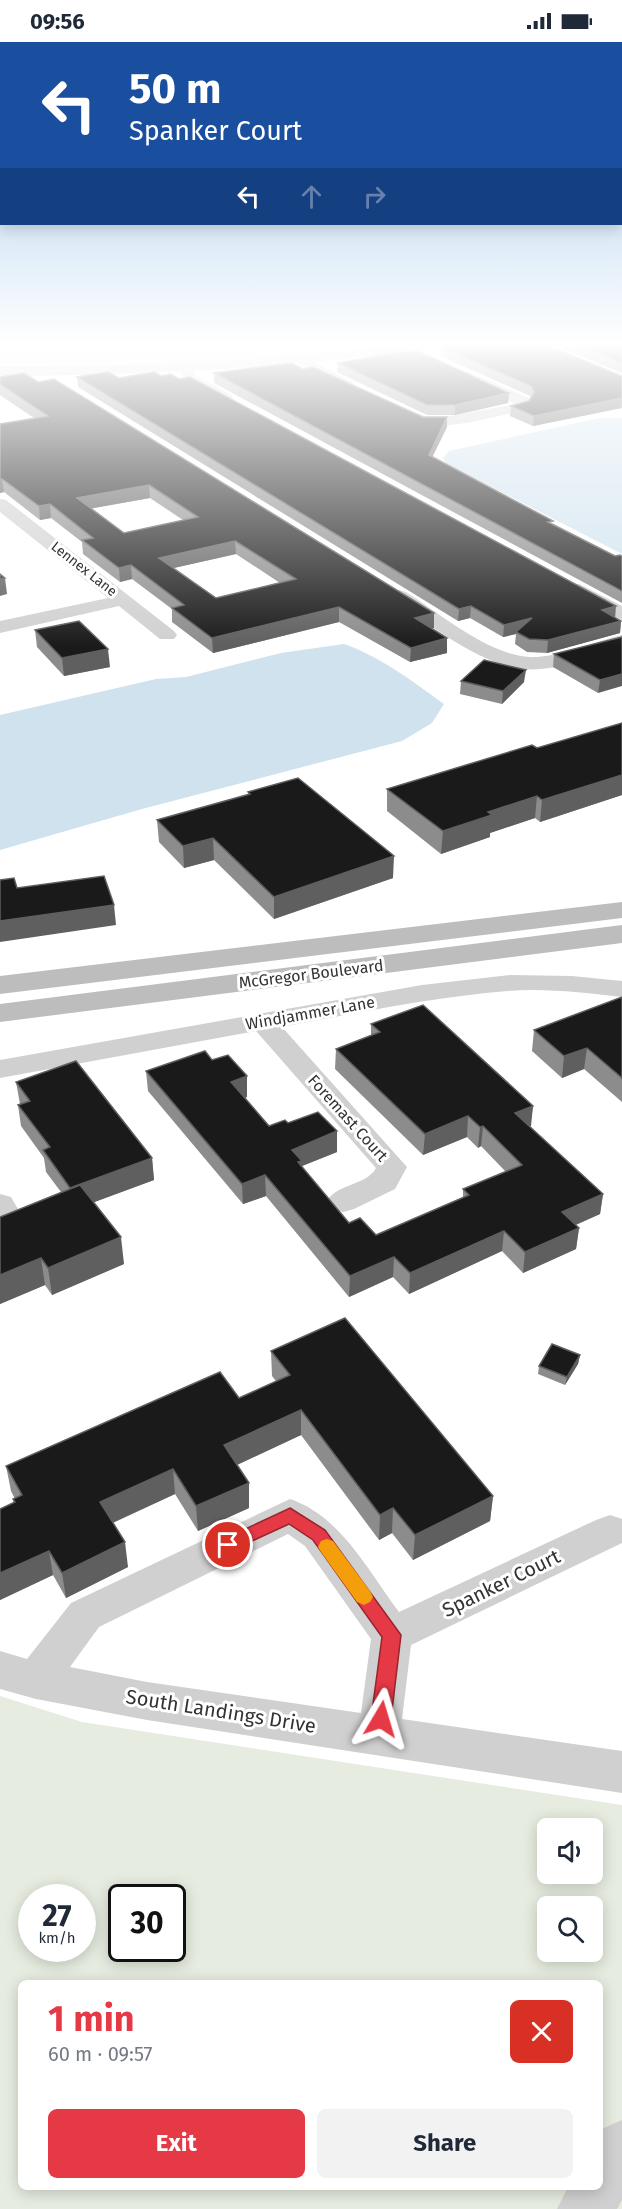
<!DOCTYPE html>
<html lang="en">
<head>
<meta charset="utf-8">
<style>
	body { margin:0; font-family:"Fira Sans",sans-serif; background:#f2f2f3; color:#1f2937; height:100vh; display:flex; flex-direction:column; font-size:22px; white-space:nowrap }
	* { box-sizing:border-box; margin:0 }
	p { font-size:20px; color:#747a83 }
	.icon { flex:none; width:33px; height:33px; fill:none; stroke:currentColor; stroke-width:2; stroke-linecap:round; stroke-linejoin:round }
	.map { position:relative; flex:1; overflow:hidden }
	.panel { position:absolute; left:18px; top:1938px; width:585px; height:210px; display:flex; flex-direction:column; background:#fff; border-radius:9px; box-shadow:0 3px 15px #0003 }
	.panel>* { flex:none }
	.top-card { position:absolute; left:0px; top:0px; width:622px; height:183px; box-shadow:0 3px 15px #0003; background:#1a4fa0; color:#fff; overflow:hidden }
	.controls { position:absolute; left:537px; top:1776px; display:grid; gap:12px }
	.controls a { display:grid; place-items:center; width:66px; height:66px; border-radius:9px; background:#fff; box-shadow:0 3px 15px #0003; font-size:30px }
	.speed { position:absolute; left:18px; top:1842px; display:flex; gap:12px; font-size:30px; font-weight:700; text-align:center }
	.speed>* { display:grid; place-content:center; width:78px; height:78px; border-radius:50%; background:#fff; box-shadow:0 3px 15px #0003; line-height:1 }
	.speed small { font-size:15px; font-weight:400 }
	.speed .limit { border:3px solid #111; border-radius:9px; background:#fff; color:#111 }
	.pin { position:absolute; display:grid; place-items:center; width:51px; height:51px; color:#fff; margin:-26px; border:3px solid #fff; border-radius:50%; box-shadow:0 2px 6px #0007 }
	.me { position:absolute; width:66px; margin:-33px; rotate:7deg; stroke-linejoin:round; filter:drop-shadow(0 0 4px #0008) }
	.turn { display:flex; align-items:center; gap:21px; height:126px; padding:0 30px; font-size:27px }
	.turn .icon { width:78px; height:78px; stroke-width:2.5 }
	.turn b { display:block; font-size:42px; line-height:51px }
	.lanes { display:flex; align-items:center; height:57px; padding:0 30px; background:#0003; justify-content:center; gap:30px; direction:ltr }
	.lanes .off { opacity:.35 }
	.round { display:grid; place-items:center; flex:none; width:63px; height:63px; border-radius:9px; background:#f2f2f3 }
	.headline { display:flex; align-items:center; justify-content:space-between; height:102px; padding:0 30px }
	h1 { font-size:36px; font-weight:700; line-height:45px; color:#e63946 }
	.button { display:flex; gap:12px; margin-top:auto; padding:12px 30px }
	.button a { flex:1; height:69px; border-radius:9px; background:#e63946; color:#fff; font-size:24px; font-weight:700; line-height:69px; text-align:center }
	.button a+a { background:#f2f2f3; color:#1f2937 }
	.status { display:flex; justify-content:space-between; align-items:center; height:42px; padding:0 30px; background:#fff; direction:ltr }
	.status svg { height:16px; fill:currentColor }
	.map>svg:first-child { display:block }
</style>
</head>
<body>
<div class="status"><b>09:56</b><svg viewBox="0 0 49 12"><path d="M0 12V9h3v3zM5 12V6h3v6zM10 12V3h3v9zM15 12V0h3v12zM26 1h20v11H26zM47 4h2v5h-2z"/></svg></div>
<div class="map">
<svg width="622" height="2167" viewBox="0 0 622 2167">
	<rect width="100%" height="100%" fill="#fff"/>
	<g fill="#e6ecdf" fill-rule="evenodd">
		<path d="M 0,301 L 394,301 C 263,317 131,321 0,323 Z"/>
		<path d="M 376,305 L 368,309 L 169,324 L 0,324 L 105,323 Z"/>
		<path d="M 0,1654 L 82,1680 L 622,1763 L 622,2167 L 0,2167 ZM 548,1786 L 592,1786 L 592,1832 L 548,1832 ZM 32,1856 L 82,1856 L 82,1906 L 32,1906 ZM 122,1856 L 172,1856 L 172,1906 L 122,1906 ZM 548,1864 L 592,1864 L 592,1910 L 548,1910 ZM 21,1941 L 600,1941 L 600,2145 L 21,2145 Z"/>
	</g>
	<g fill="#cfe2ee">
		<path d="M 600,376 L 622,376 L 622,512 L 447,422 L 443,416 L 449,409 Z"/>
		<path d="M 344,602 C 381,615 412,639 444,662 L 432,681 L 402,699 L 142,767 L 0,808 L 0,673 L 156,637 L 186,635 L 281,611 Z"/>
	</g>
	<g fill="none" stroke-linecap="round" stroke-linejoin="round">
		<g fill="#d0d0d0" fill-rule="evenodd">
			<path d="M 300,313 L 352,340 L 354,343 L 347,347 L 342,346 L 295,320 L 293,317 L 295,314 Z"/>
			<path d="M 184,321 L 189,322 L 196,334 L 231,353 L 233,356 L 231,359 L 221,359 L 186,340 L 177,325 Z"/>
			<path d="M 467,329 L 529,356 L 531,359 L 526,368 L 521,369 C 491,375 422,397 400,371 L 407,367 L 427,375 L 439,376 L 515,362 L 462,336 L 460,333 Z"/>
			<path d="M 0,457 L 6,458 L 174,589 L 177,593 L 174,597 L 160,597 L 119,564 L 0,591 L 0,579 L 108,556 L 0,470 Z"/>
			<path d="M 579,542 L 622,564 L 622,578 L 572,552 L 570,548 L 572,544 Z"/>
			<path d="M 399,548 L 406,550 C 441,572 494,618 537,615 C 566,613 594,600 622,593 L 622,605 C 591,615 556,630 523,627 C 478,622 430,582 392,558 L 390,554 L 392,550 Z"/>
			<path d="M 510,933 L 572,934 L 622,939 L 622,955 C 585,951 546,946 508,949 C 432,955 357,971 282,985 L 407,1125 L 395,1147 L 354,1167 L 343,1170 L 332,1167 L 327,1159 C 338,1141 366,1144 376,1126 L 256,989 L 0,1036 L 0,1018 L 422,943 Z"/>
			<path d="M 0,1152 L 11,1155 L 18,1167 L 13,1175 L 0,1179 Z"/>
			<path d="M 290,1457 C 341,1474 368,1529 399,1570 L 596,1478 L 610,1473 L 622,1477 L 622,1501 L 411,1603 L 402,1677 L 622,1709 L 622,1751 L 147,1678 L 36,1657 L 0,1647 L 0,1609 L 27,1617 L 71,1561 ZM 288,1492 L 305,1504 L 371,1597 L 361,1671 L 147,1640 L 70,1625 L 99,1585 Z"/>
			<path d="M 622,2078 L 622,2158 L 617,2167 L 557,2167 L 568,2145 L 600,2145 L 600,2092 L 604,2086 Z"/>
		</g>
		<path fill="#d0d0d0" fill-rule="evenodd" d="M 407,301 L 447,301 L 440,305 C 294,326 148,333 0,334 L 0,324 C 136,324 272,320 407,301 Z"/>
		<g fill="#bdbdbd" fill-rule="evenodd">
			<path d="M 622,860 L 622,876 L 0,952 L 0,934 Z"/>
			<path d="M 622,883 L 622,901 L 0,980 L 0,962 Z"/>
		</g>
	</g>
	<g fill="#8c8c8c" fill-rule="evenodd">
		<path d="M 549,301 L 622,301 L 622,331 Z"/>
		<path d="M 441,305 L 622,334 L 622,366 L 533,384 L 510,374 L 511,364 L 529,359 L 531,356 L 530,354 L 441,314 Z"/>
		<path d="M 338,321 L 509,351 L 508,361 L 455,373 L 427,373 L 337,330 Z"/>
		<path d="M 303,327 L 423,375 L 447,375 L 447,385 L 432,415 L 553,483 L 615,514 L 622,514 L 622,561 L 214,341 L 214,331 Z"/>
		<path d="M 0,335 L 434,586 L 431,586 L 447,596 L 447,611 L 410,620 L 339,580 L 213,611 L 172,580 L 172,567 L 132,537 L 120,540 L 83,512 L 82,500 L 51,476 L 40,478 L 4,450 L 0,451 L 0,382 L 34,376 L 0,353 ZM 150,456 L 183,478 L 124,491 L 91,466 ZM 236,512 L 280,541 L 216,556 L 174,526 Z"/>
		<path d="M 77,335 L 119,336 L 615,576 L 621,579 L 620,591 L 547,611 L 527,610 L 515,602 L 516,592 L 503,595 L 470,576 L 458,579 L 78,345 Z"/>
		<path d="M 35,588 L 110,625 L 64,634 L 37,605 Z"/>
		<path d="M 622,595 L 598,651 L 553,625 L 554,612 Z"/>
		<path d="M 461,639 L 524,640 L 502,662 L 460,652 Z"/>
		<path d="M 622,681 L 622,753 L 540,780 L 535,776 L 490,791 L 490,795 L 441,812 L 387,769 L 387,747 L 537,706 Z"/>
		<path d="M 248,750 L 393,836 L 274,877 L 214,818 L 184,826 L 159,800 L 157,778 L 248,753 Z"/>
		<path d="M 622,955 L 622,1060 L 584,1027 L 562,1036 L 532,1009 L 534,988 Z"/>
		<path d="M 371,982 L 533,1064 L 530,1085 L 603,1152 L 600,1172 L 576,1183 L 579,1186 L 576,1207 L 523,1231 L 502,1209 L 409,1252 L 393,1235 L 349,1255 L 266,1154 L 243,1162 L 148,1049 L 146,1029 L 212,1018 L 247,1034 L 247,1055 L 245,1056 L 269,1084 L 288,1081 L 337,1089 L 337,1110 L 302,1124 L 302,1125 L 349,1181 L 376,1193 L 463,1156 L 463,1147 L 506,1130 L 481,1104 L 478,1106 L 467,1095 L 423,1113 L 335,1027 L 336,1007 L 371,993 Z"/>
		<path d="M 16,1040 L 152,1116 L 154,1138 L 94,1160 L 124,1222 L 52,1253 L 45,1243 L 0,1262 L 0,1175 L 61,1150 L 46,1130 L 44,1116 L 21,1084 L 18,1063 L 20,1062 Z"/>
		<path d="M 271,1309 L 493,1454 L 490,1479 L 413,1518 L 392,1491 L 379,1498 L 301,1393 L 237,1423 L 249,1466 L 198,1489 L 175,1452 L 113,1481 L 128,1525 L 66,1556 L 53,1533 L 0,1558 L 0,1467 L 14,1461 L 13,1457 L 15,1457 L 11,1449 L 6,1424 L 239,1356 L 276,1339 L 272,1334 Z"/>
		<path d="M 580,1313 L 578,1322 L 565,1343 L 538,1332 L 539,1324 Z"/>
	</g>
	<g fill="#5f5f5f">
		<path d="M 509,351 L 508,361 L 455,373 L 455,363 Z"/>
		<path d="M 622,356 L 621,366 L 533,384 L 534,374 Z"/>
		<path d="M 447,375 L 447,385 L 428,424 L 429,413 Z"/>
		<path d="M 0,437 L 2,437 L 4,450 L 0,451 Z"/>
		<path d="M 149,443 L 150,456 L 78,469 L 77,456 Z"/>
		<path d="M 50,462 L 51,476 L 40,478 L 39,464 Z"/>
		<path d="M 235,499 L 236,512 L 160,529 L 159,516 Z"/>
		<path d="M 131,523 L 132,537 L 120,540 L 119,526 Z"/>
		<path d="M 5,536 L 7,552 L 0,554 L 0,537 Z"/>
		<path d="M 471,564 L 470,576 L 458,579 L 459,567 Z"/>
		<path d="M 616,564 L 615,577 L 602,568 Z"/>
		<path d="M 339,565 L 339,580 L 213,611 L 212,596 Z"/>
		<path d="M 434,571 L 434,586 L 414,590 L 415,576 Z"/>
		<path d="M 532,576 L 516,590 L 516,592 L 503,595 L 504,583 Z"/>
		<path d="M 621,579 L 620,591 L 547,611 L 548,598 Z"/>
		<path d="M 447,596 L 447,611 L 410,620 L 411,606 Z"/>
		<path d="M 108,607 L 110,625 L 64,634 L 62,616 Z"/>
		<path d="M 526,628 L 524,640 L 502,662 L 503,649 Z"/>
		<path d="M 622,632 L 622,644 L 598,651 L 600,638 Z"/>
		<path d="M 622,733 L 622,753 L 540,780 L 542,758 Z"/>
		<path d="M 537,754 L 535,776 L 490,791 L 490,795 L 441,812 L 443,789 L 488,770 Z"/>
		<path d="M 213,796 L 214,818 L 184,826 L 183,804 Z"/>
		<path d="M 394,814 L 393,836 L 274,877 L 274,855 Z"/>
		<path d="M 114,863 L 116,883 L 0,900 L 0,879 Z"/>
		<path d="M 587,1006 L 584,1027 L 562,1036 L 564,1014 Z"/>
		<path d="M 247,1034 L 247,1055 L 232,1060 L 231,1040 Z"/>
		<path d="M 533,1064 L 531,1084 L 513,1091 L 515,1071 Z"/>
		<path d="M 468,1074 L 467,1095 L 423,1113 L 425,1092 Z"/>
		<path d="M 483,1084 L 481,1104 L 478,1106 L 480,1085 Z"/>
		<path d="M 337,1089 L 337,1110 L 302,1124 L 302,1140 L 292,1108 Z"/>
		<path d="M 152,1116 L 154,1138 L 73,1168 L 70,1146 Z"/>
		<path d="M 265,1133 L 266,1154 L 243,1162 L 242,1142 Z"/>
		<path d="M 603,1152 L 600,1172 L 559,1190 L 562,1170 Z"/>
		<path d="M 579,1186 L 576,1207 L 523,1231 L 525,1210 Z"/>
		<path d="M 504,1189 L 502,1209 L 409,1252 L 410,1231 Z"/>
		<path d="M 121,1195 L 124,1222 L 52,1253 L 48,1226 Z"/>
		<path d="M 394,1215 L 393,1235 L 349,1255 L 350,1234 Z"/>
		<path d="M 41,1216 L 45,1243 L 0,1262 L 0,1233 Z"/>
		<path d="M 580,1313 L 578,1322 L 565,1343 L 567,1335 Z"/>
		<path d="M 301,1368 L 301,1393 L 226,1428 L 224,1403 Z"/>
		<path d="M 173,1427 L 175,1452 L 103,1485 L 100,1460 Z"/>
		<path d="M 249,1441 L 249,1466 L 198,1489 L 196,1464 Z"/>
		<path d="M 493,1454 L 490,1479 L 413,1518 L 415,1493 Z"/>
		<path d="M 393,1466 L 392,1491 L 379,1498 L 380,1473 Z"/>
		<path d="M 125,1500 L 128,1525 L 66,1556 L 62,1531 Z"/>
		<path d="M 49,1509 L 53,1533 L 0,1558 L 0,1531 Z"/>
	</g>
	<g fill="#1a1a1a" stroke="#5f5f5f" stroke-width="1.5" fill-rule="evenodd">
		<path d="M 463,301 L 542,301 L 622,334 L 622,356 L 534,374 L 511,364 L 529,359 L 534,350 L 531,344 L 441,305 Z"/>
		<path d="M 573,301 L 622,301 L 622,321 Z"/>
		<path d="M 418,309 L 509,351 L 455,363 L 427,363 L 338,321 L 399,310 Z"/>
		<path d="M 291,321 L 303,327 L 313,325 L 423,375 L 447,375 L 429,413 L 553,479 L 548,480 L 615,514 L 620,513 L 622,514 L 622,549 L 214,331 Z"/>
		<path d="M 108,330 L 119,336 L 154,330 L 161,334 L 171,332 L 179,337 L 190,335 L 616,564 L 602,568 L 621,579 L 548,598 L 529,597 L 516,590 L 532,576 L 504,583 L 471,564 L 459,567 L 77,335 Z"/>
		<path d="M 24,331 L 38,340 L 54,337 L 434,571 L 415,576 L 447,596 L 411,606 L 339,565 L 212,596 L 172,566 L 184,563 L 131,523 L 119,526 L 111,520 L 82,498 L 93,496 L 50,462 L 39,464 L 2,437 L 0,437 L 0,382 L 48,374 L 0,342 L 0,335 ZM 149,443 L 198,475 L 124,491 L 77,456 ZM 235,499 L 296,537 L 216,556 L 159,516 Z"/>
		<path d="M 0,532 L 5,536 L 0,537 Z"/>
		<path d="M 79,579 L 108,607 L 62,616 L 35,588 Z"/>
		<path d="M 622,595 L 622,632 L 600,638 L 554,612 Z"/>
		<path d="M 484,618 L 526,628 L 503,649 L 461,639 Z"/>
		<path d="M 622,681 L 622,733 L 542,758 L 537,754 L 488,770 L 492,773 L 443,789 L 387,747 L 532,703 L 537,706 Z"/>
		<path d="M 298,736 L 394,814 L 274,855 L 213,796 L 183,804 L 157,778 L 250,752 L 248,750 Z"/>
		<path d="M 104,834 L 114,863 L 0,879 L 0,838 L 14,836 L 17,846 Z"/>
		<path d="M 622,955 L 622,1036 L 587,1006 L 564,1014 L 534,988 Z"/>
		<path d="M 423,963 L 533,1064 L 515,1071 L 603,1152 L 562,1170 L 579,1186 L 525,1210 L 504,1189 L 410,1231 L 394,1215 L 350,1234 L 265,1133 L 242,1142 L 146,1029 L 205,1009 L 212,1018 L 228,1013 L 247,1034 L 231,1040 L 269,1084 L 285,1078 L 288,1081 L 318,1070 L 337,1089 L 292,1108 L 302,1119 L 298,1120 L 349,1181 L 360,1176 L 376,1193 L 469,1153 L 463,1147 L 522,1123 L 483,1084 L 480,1085 L 468,1074 L 425,1092 L 336,1007 L 380,990 L 371,982 Z"/>
		<path d="M 76,1019 L 152,1116 L 70,1146 L 43,1108 L 50,1105 L 18,1063 L 30,1059 L 16,1040 Z"/>
		<path d="M 80,1143 L 121,1195 L 48,1226 L 41,1216 L 0,1233 L 0,1175 Z"/>
		<path d="M 345,1276 L 493,1454 L 415,1493 L 393,1466 L 380,1473 L 301,1368 L 224,1403 L 249,1441 L 196,1464 L 173,1427 L 100,1460 L 125,1500 L 62,1531 L 49,1509 L 0,1531 L 0,1467 L 15,1460 L 13,1457 L 22,1453 L 6,1424 L 220,1330 L 239,1356 L 290,1333 L 271,1309 Z"/>
		<path d="M 552,1302 L 580,1313 L 567,1335 L 539,1324 Z"/>
	</g>
	<linearGradient id="sky" x2="0" y2="1"><stop stop-color="#9ec6ea"/><stop offset="0.5" stop-color="#fff"/><stop offset="1" stop-color="#fff" stop-opacity="0"/></linearGradient>
	<rect width="622" height="605" fill="url(#sky)"/>
	<path fill="#e63946" stroke="#96252e" stroke-width="1.5" d="M 290,1466 L 325,1488 L 401,1593 L 391,1677 L 388,1683 L 381,1686 L 374,1683 L 371,1677 L 382,1595 L 313,1498 L 289,1482 L 228,1510 L 222,1508 L 219,1503 L 222,1498 Z"/>
	<path fill="#f59e0b" d="M 327,1497 L 333,1499 L 370,1549 L 373,1555 L 370,1560 L 364,1563 L 357,1560 L 321,1510 L 318,1505 L 321,1499 Z"/>
	<g text-anchor="middle" dominant-baseline="central" stroke-width="6" stroke-linejoin="round" paint-order="stroke">
		<g font-size="14" fill="#333" stroke="#fff">
			<text transform="translate(84 527) rotate(38)">Lennex Lane</text>
		</g>
		<g font-size="16" fill="#333" stroke="#fff">
			<text transform="translate(311 932) rotate(-7)">McGregor Boulevard</text>
			<text transform="translate(310 971) rotate(-10)">Windjammer Lane</text>
			<text transform="translate(348 1076) rotate(48)">Foremast Court</text>
		</g>
		<g font-size="20" fill="#333" stroke="#fff">
			<text transform="translate(501 1541) rotate(-26)">Spanker Court</text>
			<text transform="translate(221 1669) rotate(9)">South Landings Drive</text>
		</g>
	</g>
</svg>
<div class="controls">
<a><svg class="icon" aria-label="sound" viewBox="0 0 24 24"><path d="M4 9h4l5-4v14l-5-4H4zM17 9q2 3 0 6"/></svg></a>
<a><svg class="icon" aria-label="search" viewBox="0 0 24 24"><circle cx="10" cy="10" r="6"/><path d="M15 15l6 6"/></svg></a>
</div>
<div class="speed"><div>27<small>km/h</small></div><div class="limit">30</div></div>
<div class="pin" style="left:228px;top:1503px;background:#d93025"><svg class="icon" aria-label="arrive" viewBox="0 0 24 24"><path d="M6 21V4h12l-3 4 3 4H6"/></svg></div>
<svg class="me" style="left:381px;top:1677px" viewBox="-20 -20 40 40"><path d="M0-17L14 15 0 8-14 15z" fill="#e63946" stroke="#fff" stroke-width="4"/></svg>
<div class="top-card">
<div class="turn"><svg class="icon" aria-label="left" viewBox="0 0 24 24"><path d="M17 20v-9H6M10 6l-5 5 5 5"/></svg><div><b>50 m</b>Spanker Court</div></div>
<div class="lanes"><svg class="icon" aria-label="left" viewBox="0 0 24 24"><path d="M17 20v-9H6M10 6l-5 5 5 5"/></svg><svg class="icon off" aria-label="ahead" viewBox="0 0 24 24"><path d="M12 20V5M6 11l6-6 6 6"/></svg><svg class="icon off" aria-label="right" viewBox="0 0 24 24"><path d="M7 20v-9h11M14 6l5 5-5 5"/></svg></div>
</div>
<section class="panel">
<div class="headline"><div><h1>1 min</h1><p>60 m · 09:57</p></div><a class="round" style="background:#d93025;color:#fff"><svg class="icon" aria-label="close" viewBox="0 0 24 24"><path d="M6 6l12 12M18 6L6 18"/></svg></a></div>
<div class="button"><a>Exit</a><a>Share</a></div>
</section>
</div>
</body>
</html>
